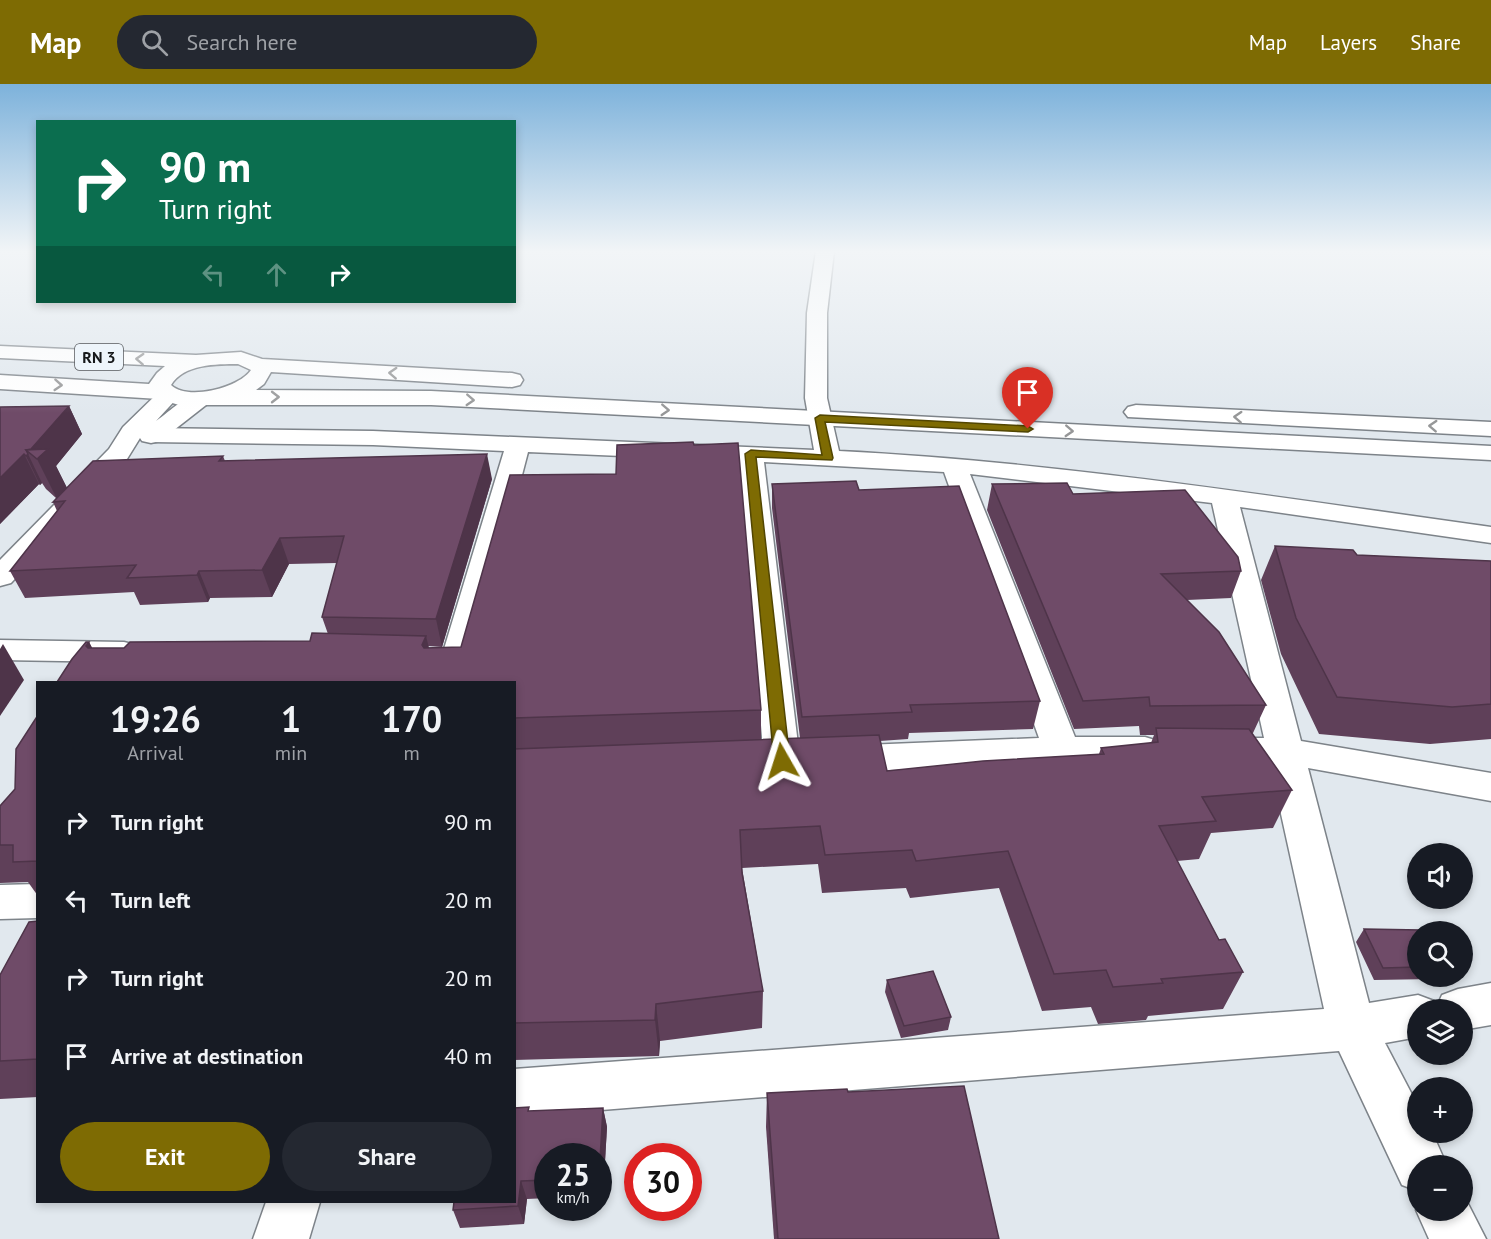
<!DOCTYPE html>
<html lang="en">
<head>
<meta charset="utf-8">
<style>
	body { margin:0; font-family:"PT Sans",sans-serif; background:#242831; color:#f1f3f6; height:100vh; display:flex; flex-direction:column; font-size:22px; white-space:nowrap }
	* { box-sizing:border-box; margin:0 }
	p { font-size:20px; color:#9ea1a6 }
	.icon { flex:none; width:33px; height:33px; fill:none; stroke:currentColor; stroke-width:2; stroke-linecap:round; stroke-linejoin:round }
	.map { position:relative; flex:1; overflow:hidden }
	.panel { position:absolute; left:36px; top:597px; width:480px; height:522px; display:flex; flex-direction:column; background:#171b24; border-radius:0px; box-shadow:0 3px 9px #0003 }
	.panel>* { flex:none }
	.banner { position:absolute; left:36px; top:36px; width:480px; height:183px; border-radius:0px; box-shadow:0 3px 9px #0003; background:#0b6e4f; color:#fff; overflow:hidden }
	.tools { position:absolute; left:1407px; top:759px; display:grid; gap:12px }
	.tools a { display:grid; place-items:center; width:66px; height:66px; border-radius:50%; background:#171b24; box-shadow:0 3px 9px #0003; font-size:30px }
	.speed { position:absolute; left:534px; top:1059px; display:flex; gap:12px; font-size:30px; font-weight:700; text-align:center }
	.speed>* { display:grid; place-content:center; width:78px; height:78px; border-radius:50%; background:#171b24; box-shadow:0 3px 9px #0003; line-height:1 }
	.speed small { font-size:15px; font-weight:400 }
	.speed .limit { border:9px solid #d22; background:#fff; color:#111 }
	.pin { position:absolute; display:grid; place-items:center; width:51px; height:51px; color:#fff; margin:-62px -26px; border-radius:50% 50% 50% 0; rotate:-45deg; box-shadow:0 0 6px #0007 }
	.pin .icon { rotate:45deg }
	.me { position:absolute; width:66px; margin:-33px; rotate:354deg; stroke-linejoin:round; filter:drop-shadow(0 0 4px #0008) }
	.turn { display:flex; align-items:center; gap:21px; height:126px; padding:0 24px; font-size:27px }
	.turn .icon { width:78px; height:78px; stroke-width:2.5 }
	.turn b { display:block; font-size:42px; line-height:51px }
	.lanes { display:flex; align-items:center; height:57px; padding:0 24px; background:#0003; justify-content:center; gap:30px; direction:ltr }
	.lanes .off { opacity:.35 }
	.eta { display:flex; justify-content:space-evenly; align-items:center; height:102px; text-align:center }
	.eta b { font-size:36px; font-weight:800; line-height:42px }
	.action { display:flex; gap:12px; margin-top:auto; padding:12px 24px }
	.action a { flex:1; height:69px; border-radius:36px; background:#7e6b03; color:#fff; font-size:24px; font-weight:800; line-height:69px; text-align:center }
	.action a+a { background:#242831; color:#f1f3f6 }
	ul { padding:0; list-style:none }
	li { display:flex; align-items:center; gap:18px; height:78px; padding:0 24px }
	li div { flex:1 }
	li b { display:block; font-size:22px }
	li em { font-style:normal }
	header { display:flex; align-items:center; gap:36px; box-sizing:border-box; height:84px; padding:0 30px; background:#7e6b03; color:#fff }
	header strong { font-size:28px }
	nav { display:flex; gap:33px; margin-inline-start:auto; font-size:21px }
	.search { width:420px; height:54px; background:#242831; display:flex; align-items:center; gap:15px; box-sizing:border-box; padding:0 21px; border-radius:33px; color:#9ea1a6; font-size:22px }
	.map>svg:first-child { display:block }
</style>
</head>
<body>
<header>
<strong>Map</strong>
<div class="search"><svg class="icon" aria-label="search" viewBox="0 0 24 24"><circle cx="10" cy="10" r="6"/><path d="M15 15l6 6"/></svg>Search here</div>
<nav><a>Map</a><a>Layers</a><a>Share</a></nav>
</header>
<div class="map">
<svg width="1491" height="1155" viewBox="0 0 1491 1155">
	<rect width="100%" height="100%" fill="#e1e8ee"/>
	<g fill="none" stroke-linecap="round" stroke-linejoin="round">
		<defs>
			<g id="minor">
				<path d="M 816,167 L 834,167 L 827,229 L 827,314 L 839,367 C 1058,378 1274,413 1491,443 L 1491,459 L 1240,423 L 1301,657 L 1491,689 L 1491,717 L 1308,684 L 1369,919 L 1418,911 L 1434,917 L 1437,922 L 1442,911 L 1458,905 L 1491,899 L 1491,941 L 1462,946 L 1462,926 L 1418,926 L 1418,953 L 1385,959 L 1418,1022 L 1418,1048 L 1432,1048 L 1447,1082 L 1418,1082 L 1418,1107 L 1402,1101 L 1339,967 L 514,1033 L 514,985 L 1324,925 L 1270,680 L 1221,680 L 1208,676 L 1203,667 L 1208,658 L 1221,654 L 1264,654 L 1212,419 L 970,390 L 1075,653 L 1145,653 L 1158,657 L 1163,666 L 1158,675 L 1145,679 L 1062,679 L 840,688 L 827,684 L 822,675 L 827,666 L 840,662 L 1039,654 L 944,388 L 764,378 L 800,677 L 795,686 L 782,690 L 769,686 L 764,677 L 739,377 L 528,368 L 468,598 L 434,598 L 504,367 L 373,361 L 151,358 L 142,356 L 139,351 L 142,346 L 151,344 L 373,347 L 814,366 L 805,314 L 807,229 Z"/>
				<path d="M 0,556 L 124,558 L 136,561 L 140,568 L 136,575 L 124,578 L 0,576 Z"/>
				<path d="M 38,800 L 38,834 L 0,835 L 0,801 Z"/>
				<path d="M 1462,1108 L 1486,1155 L 1429,1155 L 1416,1126 L 1418,1122 L 1418,1126 L 1462,1126 Z"/>
				<path d="M 266,1118 L 320,1118 L 309,1155 L 253,1155 Z"/>
			</g>
			<path id="major" d="M 169,304 L 177,306 L 180,311 L 156,337 C 172,326 192,304 212,309 L 215,314 L 160,357 L 151,359 L 142,357 L 140,354 L 127,375 L 11,499 L 0,502 L 0,476 L 109,365 L 123,343 L 161,306 Z"/>
			<g id="highway">
				<path d="M 0,262 L 196,271 L 241,268 L 262,275 L 512,289 L 520,291 L 523,296 L 520,301 L 512,303 L 271,288 L 264,300 L 256,306 L 431,307 L 1491,362 L 1491,376 L 431,321 L 179,321 L 159,315 L 0,305 L 0,291 L 149,300 L 157,289 L 165,282 L 0,274 ZM 238,280 L 251,286 C 239,304 187,317 171,301 C 184,280 216,280 238,280 Z"/>
				<path d="M 1136,321 L 1491,338 L 1491,352 L 1128,333 L 1124,328 L 1128,323 Z"/>
			</g>
		</defs>
		<use href="#minor" stroke="#7d8389" stroke-width="3"/>
		<use href="#major" stroke="#7d8389" stroke-width="3"/>
		<use href="#highway" stroke="#7d8389" stroke-width="3"/>
		<use href="#minor" fill="#fff" fill-rule="evenodd"/>
		<use href="#major" fill="#fff" fill-rule="evenodd"/>
		<use href="#highway" fill="#fff" fill-rule="evenodd"/>
	</g>
	<g fill="#5f4059">
		<path d="M 69,322 L 82,350 L 56,382 L 67,404 L 223,372 L 225,377 L 492,395 L 442,563 L 428,562 L 429,564 L 761,626 L 761,656 L 800,654 L 772,424 L 772,400 L 859,406 L 1040,617 L 1033,645 L 909,649 L 908,655 L 880,657 L 887,687 L 1099,670 L 1101,664 L 1151,659 L 1154,651 L 1140,651 L 1139,642 L 1074,645 L 987,426 L 992,400 L 1073,410 L 1241,487 L 1231,514 L 1187,516 L 1266,621 L 1253,649 L 1252,649 L 1292,706 L 1273,744 L 1211,749 L 1199,775 L 1177,777 L 1219,856 L 1243,888 L 1223,925 L 1148,932 L 1146,936 L 1098,940 L 1091,923 L 1042,927 L 999,804 L 910,814 L 906,804 L 822,809 L 818,780 L 742,784 L 763,907 L 762,944 L 660,957 L 659,972 L 514,976 L 514,598 L 57,598 L 89,558 L 92,564 L 124,564 L 310,557 L 328,550 L 322,533 L 337,479 L 289,480 L 272,513 L 210,514 L 208,518 L 140,521 L 134,508 L 25,514 L 10,487 L 57,427 L 53,418 L 56,414 L 46,405 L 42,399 L 40,401 L 39,400 L 0,440 L 0,323 Z"/>
		<path d="M 1275,462 L 1357,471 L 1491,477 L 1491,655 L 1430,660 L 1319,650 L 1281,570 L 1261,496 Z"/>
		<path d="M 38,631 L 38,812 L 28,798 L 0,799 L 0,722 L 15,705 Z"/>
		<path d="M 38,837 L 38,1013 L 0,1015 L 0,891 Z"/>
		<path d="M 1364,845 L 1418,848 L 1418,892 L 1436,892 L 1434,895 L 1374,896 L 1356,858 Z"/>
		<path d="M 887,896 L 951,933 L 948,946 L 901,954 L 885,908 Z"/>
		<path d="M 848,1008 L 999,1155 L 774,1155 L 766,1043 L 767,1009 Z"/>
		<path d="M 603,1024 L 607,1043 L 603,1111 L 598,1112 L 598,1072 L 548,1072 L 548,1114 L 527,1115 L 524,1140 L 460,1144 L 453,1126 L 530,1027 Z"/>
	</g>
	<g fill="#4e3449">
		<path d="M 69,322 L 82,350 L 56,382 L 67,404 L 57,415 L 37,375 L 29,368 Z"/>
		<path d="M 24,370 L 39,400 L 0,440 L 0,394 Z"/>
		<path d="M 28,370 L 42,399 L 40,401 L 26,372 Z"/>
		<path d="M 487,370 L 492,395 L 442,563 L 436,535 Z"/>
		<path d="M 280,454 L 289,480 L 272,513 L 262,486 Z"/>
		<path d="M 199,487 L 210,514 L 208,518 L 197,491 Z"/>
		<path d="M 426,552 L 435,588 L 422,561 Z"/>
		<path d="M 89,558 L 108,594 L 86,562 Z"/>
		<path d="M 3,560 L 24,596 L 0,632 L 0,565 Z"/>
		<path d="M 656,920 L 660,957 L 659,972 L 655,936 Z"/>
		<path d="M 603,1024 L 607,1043 L 603,1111 L 599,1093 Z"/>
		<path d="M 521,1097 L 527,1115 L 524,1140 L 518,1122 Z"/>
	</g>
	<g fill="#6f4b68" stroke="#4e3449" stroke-width="1.5">
		<path d="M 69,322 L 31,365 L 26,366 L 28,370 L 26,372 L 24,370 L 0,394 L 0,323 Z"/>
		<path d="M 693,358 L 694,361 L 738,359 L 761,626 L 514,634 L 514,598 L 57,598 L 72,575 L 86,558 L 89,558 L 86,562 L 88,564 L 124,564 L 130,558 L 310,557 L 312,549 L 426,552 L 422,561 L 424,564 L 461,563 L 510,391 L 616,390 L 617,361 Z"/>
		<path d="M 48,365 L 37,375 L 26,366 Z"/>
		<path d="M 487,370 L 436,535 L 322,533 L 344,452 L 280,454 L 262,486 L 199,487 L 197,491 L 127,494 L 136,481 L 10,487 L 65,417 L 53,418 L 93,377 L 223,372 L 219,377 Z"/>
		<path d="M 856,397 L 859,406 L 959,402 L 1040,617 L 910,621 L 912,628 L 802,633 L 772,400 Z"/>
		<path d="M 1067,399 L 1073,410 L 1185,406 L 1238,473 L 1241,487 L 1161,490 L 1219,548 L 1266,621 L 1150,622 L 1149,613 L 1083,617 L 992,400 Z"/>
		<path d="M 1275,462 L 1353,466 L 1357,471 L 1491,477 L 1491,620 L 1452,623 L 1337,613 L 1296,534 Z"/>
		<path d="M 38,631 L 38,777 L 13,778 L 13,761 L 0,761 L 0,722 L 15,705 L 16,665 Z"/>
		<path d="M 1156,644 L 1249,645 L 1292,706 L 1202,713 L 1216,737 L 1159,742 L 1219,856 L 1225,855 L 1243,888 L 1161,895 L 1163,899 L 1113,903 L 1106,886 L 1054,890 L 1008,767 L 916,777 L 912,766 L 825,771 L 820,742 L 740,746 L 742,789 L 763,907 L 656,920 L 655,936 L 514,939 L 514,665 L 879,651 L 887,687 L 983,677 L 1104,670 L 1101,664 L 1158,658 Z"/>
		<path d="M 38,837 L 38,975 L 0,977 L 0,891 L 29,838 Z"/>
		<path d="M 1364,845 L 1421,846 L 1423,848 L 1418,848 L 1418,883 L 1383,884 Z"/>
		<path d="M 933,887 L 951,933 L 904,942 L 887,896 Z"/>
		<path d="M 964,1002 L 999,1155 L 778,1155 L 767,1009 L 847,1005 L 848,1008 Z"/>
		<path d="M 529,1023 L 528,1027 L 603,1024 L 599,1093 L 598,1093 L 598,1072 L 548,1072 L 548,1096 L 521,1097 L 518,1122 L 453,1126 L 454,1118 L 514,1118 L 514,1024 Z"/>
	</g>
	<defs><path id="oneway-chevron" d="M-2-3.5L2.5 0L-2 3.5" fill="none" stroke-width="1.6" stroke-linecap="round" stroke-linejoin="round" transform="scale(1.5)"/></defs>
	<g stroke="#969798">
		<use href="#oneway-chevron" transform="translate(140 275) rotate(-177)"/>
		<use href="#oneway-chevron" transform="translate(393 289) rotate(-177)"/>
		<use href="#oneway-chevron" transform="translate(58 301) rotate(4)"/>
		<use href="#oneway-chevron" transform="translate(275 313)"/>
		<use href="#oneway-chevron" transform="translate(470 316) rotate(3)"/>
		<use href="#oneway-chevron" transform="translate(665 326) rotate(3)"/>
		<use href="#oneway-chevron" transform="translate(1238 333) rotate(-177)"/>
		<use href="#oneway-chevron" transform="translate(1433 342) rotate(-177)"/>
		<use href="#oneway-chevron" transform="translate(1069 347) rotate(3)"/>
	</g>
	<linearGradient id="sky" x2="0" y2="1"><stop stop-color="#7db2db"/><stop offset="0.51" stop-color="#f2f5f7"/><stop offset="1" stop-color="#f2f5f7" stop-opacity="0"/></linearGradient>
	<rect width="1491" height="329" fill="url(#sky)"/>
	<path fill="#7e6b03" stroke="#524602" stroke-width="1.5" d="M 820,331 L 1028,342 L 1033,345 L 1028,348 L 825,338 L 833,374 L 832,376 L 756,373 L 790,677 L 787,681 L 777,681 L 774,677 L 745,370 L 751,366 L 822,371 L 815,334 Z"/>
	<g text-anchor="middle" dominant-baseline="central" stroke-width="6" stroke-linejoin="round" paint-order="stroke">
		<rect fill="#eef5fb" stroke="#575a5e" stroke-width="1.5" x="75" y="260" width="48" height="26" rx="4.5"/>
		<g font-size="16" font-weight="bold" fill="#16181a">
			<text x="99" y="273">RN 3</text>
		</g>
	</g>
</svg>
<div class="tools">
<a><svg class="icon" aria-label="sound" viewBox="0 0 24 24"><path d="M4 9h4l5-4v14l-5-4H4zM17 9q2 3 0 6"/></svg></a>
<a><svg class="icon" aria-label="search" viewBox="0 0 24 24"><circle cx="10" cy="10" r="6"/><path d="M15 15l6 6"/></svg></a>
<a><svg class="icon" aria-label="layers" viewBox="0 0 24 24"><path d="M12 4l9 5-9 5-9-5zM3 14l9 5 9-5"/></svg></a>
<a>+</a>
<a>−</a>
</div>
<div class="speed"><div>25<small>km/h</small></div><div class="limit">30</div></div>
<div class="pin" style="left:1028px;top:345px;background:#d93025"><svg class="icon" aria-label="arrive" viewBox="0 0 24 24"><path d="M6 21V4h12l-3 4 3 4H6"/></svg></div>
<svg class="me" style="left:782px;top:677px" viewBox="-20 -20 40 40"><path d="M0-17L14 15 0 8-14 15z" fill="#7e6b03" stroke="#fff" stroke-width="4"/></svg>
<div class="banner">
<div class="turn"><svg class="icon" aria-label="right" viewBox="0 0 24 24"><path d="M7 20v-9h11M14 6l5 5-5 5"/></svg><div><b>90 m</b>Turn right</div></div>
<div class="lanes"><svg class="icon off" aria-label="left" viewBox="0 0 24 24"><path d="M17 20v-9H6M10 6l-5 5 5 5"/></svg><svg class="icon off" aria-label="ahead" viewBox="0 0 24 24"><path d="M12 20V5M6 11l6-6 6 6"/></svg><svg class="icon" aria-label="right" viewBox="0 0 24 24"><path d="M7 20v-9h11M14 6l5 5-5 5"/></svg></div>
</div>
<section class="panel">
<div class="eta">
<div><b>19:26</b><p>Arrival</p></div>
<div><b>1</b><p>min</p></div>
<div><b>170</b><p>m</p></div>
</div>
<ul>
<li><svg class="icon" aria-label="right" viewBox="0 0 24 24"><path d="M7 20v-9h11M14 6l5 5-5 5"/></svg><div><b>Turn right</b></div><em>90 m</em></li>
<li><svg class="icon" aria-label="left" viewBox="0 0 24 24"><path d="M17 20v-9H6M10 6l-5 5 5 5"/></svg><div><b>Turn left</b></div><em>20 m</em></li>
<li><svg class="icon" aria-label="right" viewBox="0 0 24 24"><path d="M7 20v-9h11M14 6l5 5-5 5"/></svg><div><b>Turn right</b></div><em>20 m</em></li>
<li><svg class="icon" aria-label="arrive" viewBox="0 0 24 24"><path d="M6 21V4h12l-3 4 3 4H6"/></svg><div><b>Arrive at destination</b></div><em>40 m</em></li>
</ul>
<div class="action"><a>Exit</a><a>Share</a></div>
</section>
</div>
</body>
</html>
